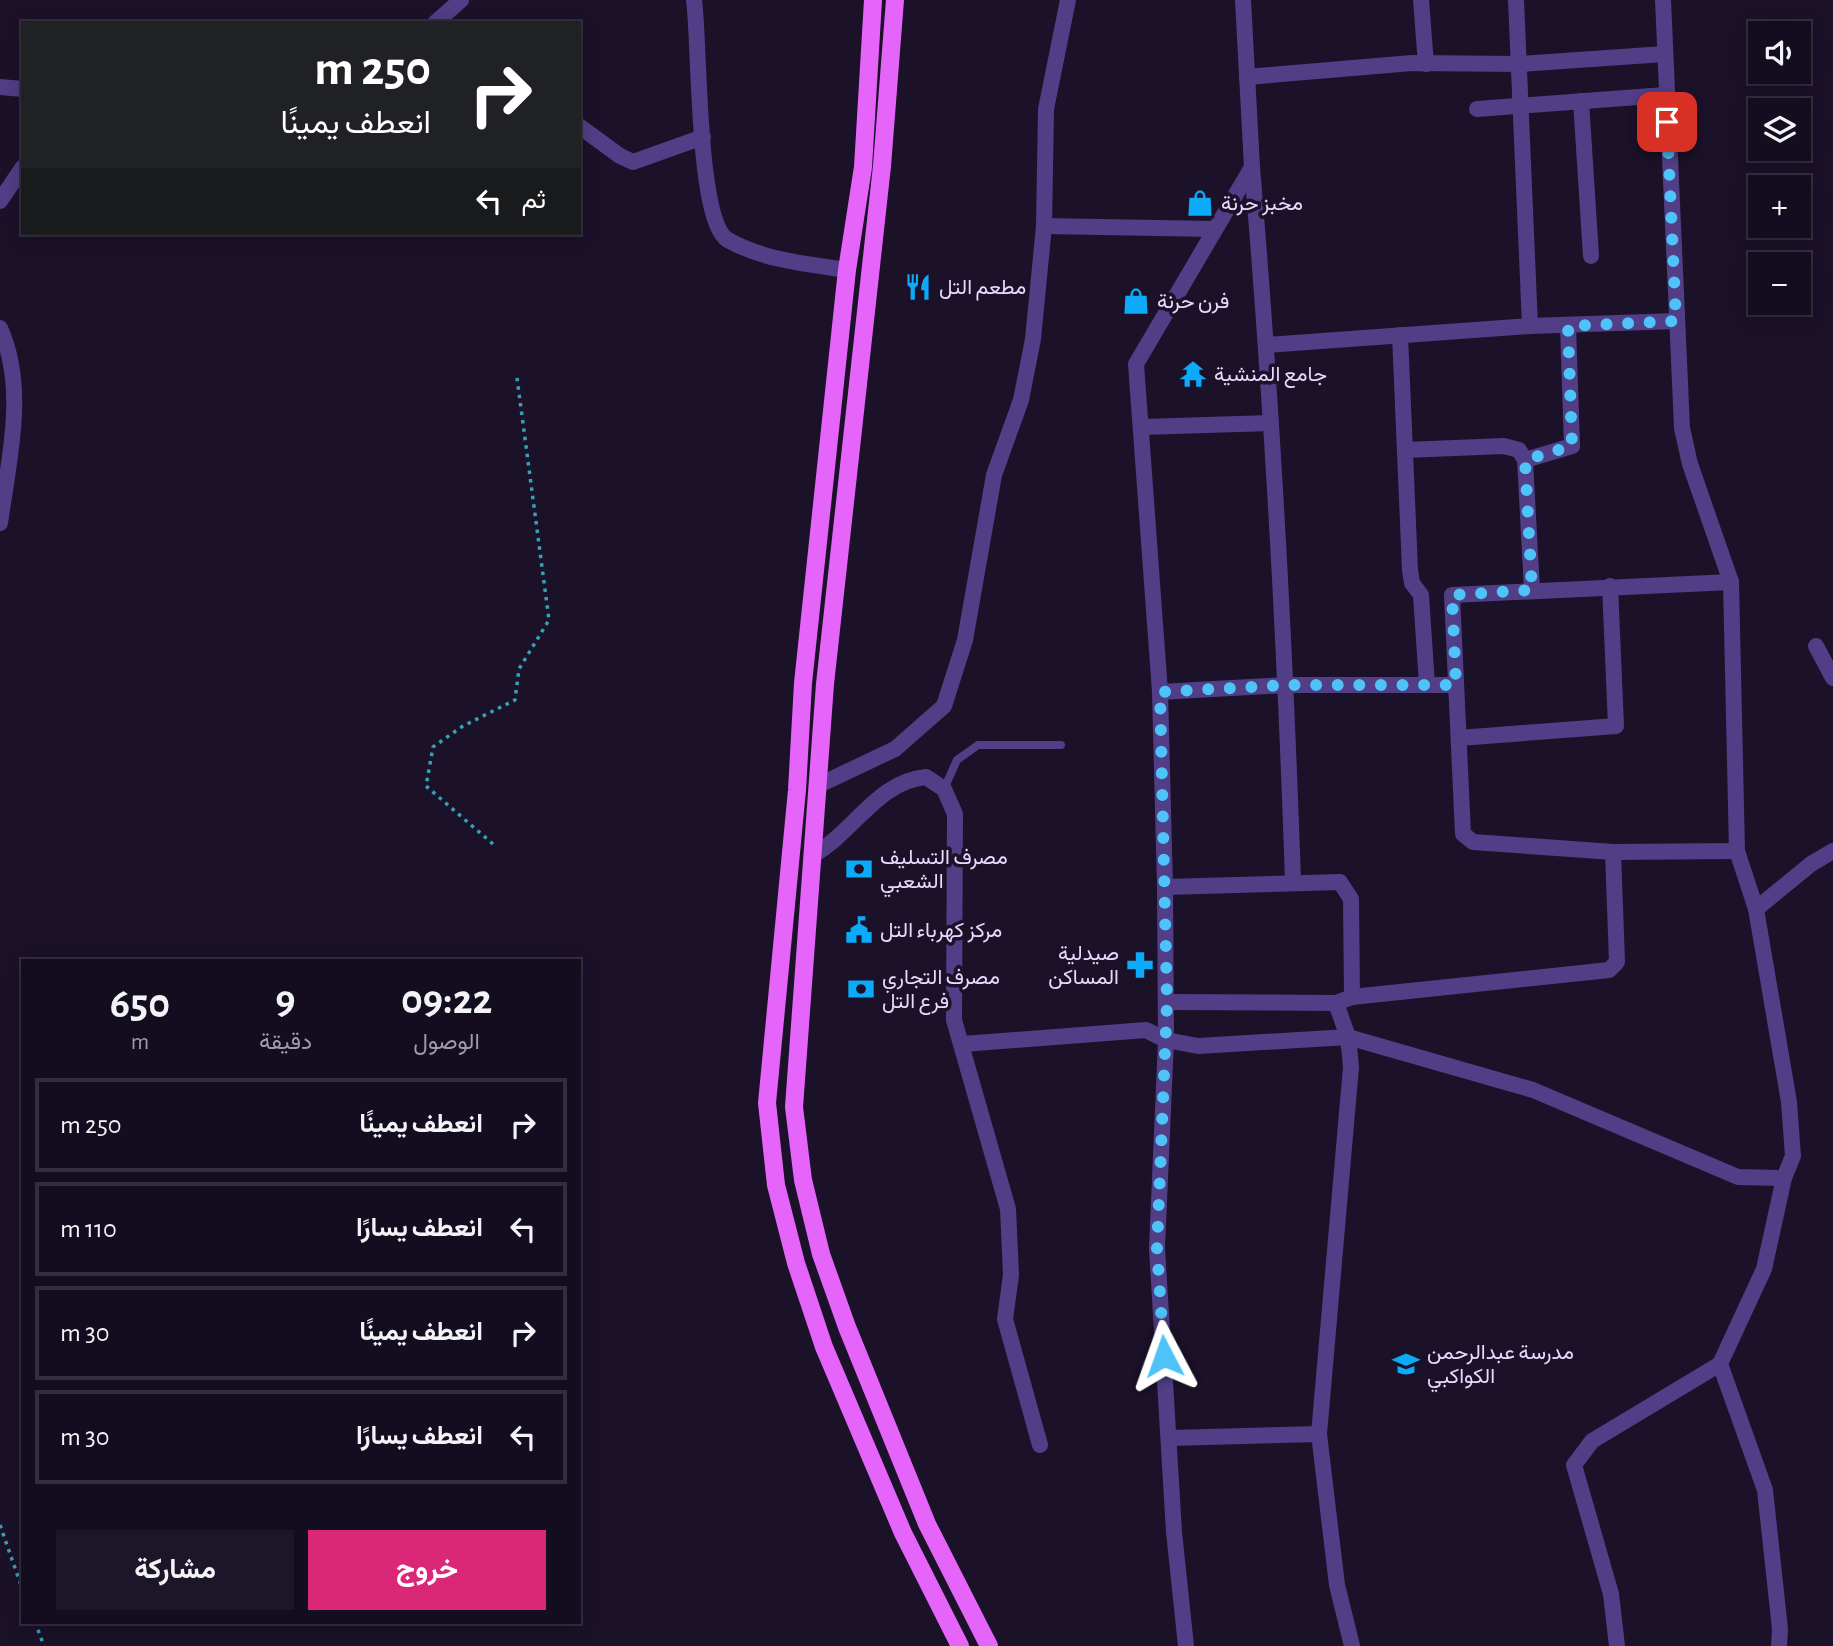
<!DOCTYPE html>
<html lang="ar">
<head>
<meta charset="utf-8">
<style>
	body { margin:0; font-family:"Alegreya Sans",Vazirmatn,sans-serif; background:#1d1628; color:#f1f3f6; direction:rtl; height:100vh; display:flex; flex-direction:column; font-size:26px; white-space:nowrap }
	* { box-sizing:border-box; margin:0 }
	p { font-size:23px; color:#9d9ca4 }
	.icon { flex:none; width:38px; height:38px; fill:none; stroke:currentColor; stroke-width:2; stroke-linecap:round; stroke-linejoin:round }
	.map { position:relative; flex:1; overflow:hidden; direction:ltr }
	.drawer { position:absolute; left:21px; top:959px; width:560px; height:665px; display:flex; flex-direction:column; background:#140d1f; border-radius:0px; box-shadow:0 4px 18px #0003,0 0 0 2px #332d3d; direction:rtl }
	.drawer>* { flex:none }
	.top-card { position:absolute; left:21px; top:21px; width:560px; height:214px; border-radius:0px; box-shadow:0 4px 18px #0003,0 0 0 2px #332d3d; direction:rtl; background:#202124; color:#fff; overflow:hidden }
	.buttons { position:absolute; left:1748px; top:21px; display:grid; gap:14px }
	.buttons a { display:grid; place-items:center; width:63px; height:63px; border-radius:0px; background:#140d1f; box-shadow:0 4px 18px #0003,0 0 0 2px #332d3d; font-size:35px }
	.pin { position:absolute; display:grid; place-items:center; width:60px; height:60px; color:#fff; margin:-30px; border-radius:14px; box-shadow:0 4px 10px #0006 }
	.me { position:absolute; width:77px; margin:-38px; rotate:356deg; stroke-linejoin:round; filter:drop-shadow(0 0 5px #0008) }
	.turn { display:flex; align-items:center; gap:24px; height:147px; padding:0 35px; font-size:32px }
	.turn .icon { width:91px; height:91px; stroke-width:2.5 }
	.turn b { display:block; font-size:49px; line-height:60px }
	.then { display:flex; align-items:center; height:66px; padding:0 35px; background:#0003; gap:14px; font-size:26px }
	.eta { display:flex; justify-content:space-evenly; align-items:center; height:119px; text-align:center }
	.eta b { font-size:42px; font-weight:700; line-height:49px }
	.cta { display:flex; gap:14px; margin-top:auto; padding:14px 35px }
	.cta a { flex:1; height:80px; border-radius:0px; background:#db2777; color:#fff; font-size:28px; font-weight:700; line-height:80px; text-align:center }
	.cta a+a { background:#1d1628; color:#f1f3f6 }
	ul { padding:0; list-style:none }
	li { display:flex; align-items:center; gap:21px; height:94px; margin:0 14px 10px; padding:0 21px; border:4px solid #332d3d; border-radius:0px }
	li div { flex:1 }
	li b { display:block; font-size:26px }
	li em { font-style:normal }
	.map>svg:first-child { display:block }
</style>
</head>
<body>
<div class="map">
<svg width="1833" height="1646" viewBox="0 0 1833 1646">
	<rect width="100%" height="100%" fill="#1b1129"/>
	<g fill="none" stroke-linecap="round" stroke-linejoin="round">
		<g stroke="#34a2b8" stroke-width="3.5" stroke-dasharray="3.5 5" stroke-linecap="butt">
			<path d="M 493,844 L 426,786 L 433,747 L 463,726 L 515,700 L 519,669 L 549,620 L 517,378"/>
			<path d="M 0,1525 L 23,1591"/>
			<path d="M 35,1622 L 44,1646"/>
		</g>
		<path stroke="#513e86" stroke-width="8" d="M 944,789 L 957,760 L 978,745 L 1061,745"/>
		<g stroke="#513e86" stroke-width="16">
			<path d="M 694,0 C 700,41 696,221 728,240 C 763,260 807,264 847,270"/>
			<path d="M 1421,0 L 1426,64"/>
			<path d="M 1516,0 L 1530,326"/>
			<path d="M 1663,0 L 1682,428 L 1690,464 L 1731,582 L 1737,851 L 1756,909 L 1789,1102 L 1793,1156 L 1784,1178 L 1764,1269 L 1720,1364 L 1765,1490 L 1780,1629 L 1779,1646"/>
			<path d="M 435,23 L 461,0"/>
			<path d="M 1247,77 L 1412,63 L 1521,64 L 1664,54"/>
			<path d="M 0,87 L 23,89"/>
			<path d="M 1581,101 L 1591,256"/>
			<path d="M 1477,109 L 1665,95"/>
			<path d="M 579,126 L 620,156 L 633,162 L 703,137"/>
			<path d="M 1252,167 C 1272,405 1285,643 1293,881"/>
			<path d="M 0,201 L 23,167"/>
			<path d="M 1044,226 L 1214,229"/>
			<path d="M 0,328 C 27,388 9,459 0,523"/>
			<path d="M 1400,335 L 1410,570 L 1412,583 L 1421,595 L 1427,685"/>
			<path d="M 1267,345 L 1530,326 L 1676,321"/>
			<path d="M 1142,427 L 1271,423"/>
			<path d="M 1405,450 L 1504,446 L 1519,450 L 1525,460 L 1532,590"/>
			<path d="M 1525,460 L 1572,446 L 1568,326"/>
			<path d="M 1731,582 L 1452,595 L 1463,834 L 1473,842 L 1613,852 L 1737,851"/>
			<path d="M 1816,646 L 1833,678"/>
			<path d="M 1160,692 L 1287,685 L 1456,685"/>
			<path d="M 1459,738 L 1616,726 L 1610,586"/>
			<path d="M 819,785 L 895,749 L 944,706 L 965,640 L 994,475 L 1021,400 L 1033,339 L 1044,226 L 1046,109 L 1068,0"/>
			<path d="M 813,855 C 853,833 878,781 926,777 L 944,789 L 955,814 L 954,1020 L 1008,1209 L 1011,1275 L 1005,1319 L 1040,1445"/>
			<path d="M 1165,887 L 1340,882 L 1351,899 L 1352,997"/>
			<path d="M 1756,909 L 1811,864 L 1833,851"/>
			<path d="M 1167,1002 L 1336,1003 L 1352,997 L 1609,970 L 1617,962 L 1613,852"/>
			<path d="M 1336,1003 L 1348,1037 L 1351,1067 L 1319,1434 L 1337,1585 L 1352,1646"/>
			<path d="M 963,1044 L 1146,1030 L 1166,1040 L 1198,1046 L 1348,1037 L 1533,1090 L 1738,1177 L 1784,1178"/>
			<path d="M 1170,1438 L 1319,1434"/>
			<path d="M 1186,1646 L 1174,1532 L 1157,1248 L 1166,1040 L 1165,887 L 1160,692 L 1136,364 L 1252,167 L 1243,0"/>
			<path d="M 1617,1646 L 1611,1594 L 1574,1465 L 1592,1441 L 1720,1364"/>
		</g>
		<g stroke="#e565fa" stroke-width="18">
			<path d="M 873,0 L 863,167 L 847,270 L 803,683 L 797,790 L 767,1103 L 776,1185 L 796,1263 L 824,1347 L 903,1533 L 960,1646"/>
			<path d="M 895,0 L 882,166 L 825,684 L 794,1107 L 803,1180 L 821,1254 L 847,1327 L 927,1524 L 989,1646"/>
		</g>
	</g>
	<g fill="none" stroke-linecap="round" stroke-linejoin="round">
		<path stroke="#4fc3f7" stroke-width="12" stroke-dasharray="0 21.6" d="M 1164,1356 L 1157,1248 L 1167,1002 L 1160,692 L 1287,685 L 1456,685 L 1452,595 L 1532,590 L 1525,460 L 1572,446 L 1568,326 L 1676,321 L 1667,122"/>
	</g>
	<defs>
		<symbol id="shop-bare" viewBox="-9 -9 18 18"><path d="M-5-2.5h2.3a2.7 3.5 0 0 1 5.4 0H5L5.5 6h-11ZM-1.5-2.5h3a1.5 2.3 0 0 0-3 0Z" fill="#0caaf8" stroke="#1b1129" stroke-width="2.5" paint-order="stroke"/></symbol>
		<symbol id="restaurant-bare" viewBox="-9 -9 18 18"><path d="M-5-6h1v4h1v-4h1v4h1v-4h1v5L-1.5 .5V6h-2V.5L-5-1ZM5-6V6H3V1.5H1.5Q1.5-4 5-6Z" fill="#0caaf8" stroke="#1b1129" stroke-width="2.5" paint-order="stroke"/></symbol>
		<symbol id="temple-bare" viewBox="-9 -9 18 18"><path d="M0-6L5-2H3V0L6.5 2.5H4V6H1.5V3h-3V6H-4V2.5H-6.5L-3 0V-2H-5Z" fill="#0caaf8" stroke="#1b1129" stroke-width="2.5" paint-order="stroke"/></symbol>
		<symbol id="bank-bare" viewBox="-9 -9 18 18"><path d="M-6-4H6V4H-6ZM0-2.3a2.3 2.3 0 1 0 0 4.6a2.3 2.3 0 1 0 0-4.6Z" fill="#0caaf8" stroke="#1b1129" stroke-width="2.5" paint-order="stroke"/></symbol>
		<symbol id="civic-bare" viewBox="-9 -9 18 18"><path d="M-.6-6.5H3V-4.5H.6V-3L4-1V1h2V6H-6V1h2V-1L-.6-3ZM-1.2 2.5V6h2.4V2.5Z" fill="#0caaf8" stroke="#1b1129" stroke-width="2.5" paint-order="stroke"/></symbol>
		<symbol id="pharmacy-bare" viewBox="-9 -9 18 18"><path d="M-2-6h4v4h4v4h-4v4h-4v-4h-4v-4h4Z" fill="#0caaf8" stroke="#1b1129" stroke-width="2.5" paint-order="stroke"/></symbol>
		<symbol id="school-bare" viewBox="-9 -9 18 18"><path d="M0-5L7-2L0 1L-7-2ZM-4 1L0 2.5L4 1V4Q0 6-4 4Z" fill="#0caaf8" stroke="#1b1129" stroke-width="2.5" paint-order="stroke"/></symbol>
	</defs>
	<g fill-rule="evenodd">
		<use href="#shop-bare" x="1181" y="184" width="38" height="38"/>
		<use href="#restaurant-bare" x="899" y="268" width="38" height="38"/>
		<use href="#shop-bare" x="1117" y="282" width="38" height="38"/>
		<use href="#temple-bare" x="1174" y="355" width="38" height="38"/>
		<use href="#bank-bare" x="840" y="850" width="38" height="38"/>
		<use href="#civic-bare" x="840" y="911" width="38" height="38"/>
		<use href="#pharmacy-bare" x="1121" y="946" width="38" height="38"/>
		<use href="#bank-bare" x="842" y="970" width="38" height="38"/>
		<use href="#school-bare" x="1387" y="1345" width="38" height="38"/>
	</g>
	<g text-anchor="middle" dominant-baseline="central" stroke-width="7" stroke-linejoin="round" paint-order="stroke">
		<g font-size="21" fill="#e7dafe" stroke="#1b1129" text-anchor="start">
			<text x="1221" y="203">مخبز حرنة</text>
			<text x="939" y="287">مطعم التل</text>
			<text x="1157" y="301">فرن حرنة</text>
			<text x="1214" y="374">جامع المنشية</text>
			<text x="880" y="857">مصرف التسليف<tspan x="880" dy="24">الشعبي</tspan></text>
			<text x="880" y="930">مركز كهرباء التل</text>
			<text x="1119" y="953" text-anchor="end">صيدلية<tspan x="1119" dy="24">المساكن</tspan></text>
			<text x="882" y="977">مصرف التجاري<tspan x="882" dy="24">فرع التل</tspan></text>
			<text x="1427" y="1352">مدرسة عبدالرحمن<tspan x="1427" dy="24">الكواكبي</tspan></text>
		</g>
	</g>
</svg>
<div class="buttons">
<a><svg class="icon" aria-label="sound" viewBox="0 0 24 24"><path d="M4 9h4l5-4v14l-5-4H4zM17 9q2 3 0 6"/></svg></a>
<a><svg class="icon" aria-label="layers" viewBox="0 0 24 24"><path d="M12 4l9 5-9 5-9-5zM3 14l9 5 9-5"/></svg></a>
<a>+</a>
<a>−</a>
</div>
<div class="pin" style="left:1667px;top:122px;background:#d93025"><svg class="icon" aria-label="arrive" viewBox="0 0 24 24"><path d="M6 21V4h12l-3 4 3 4H6"/></svg></div>
<svg class="me" style="left:1164px;top:1356px" viewBox="-20 -20 40 40"><path d="M0-17L14 15 0 8-14 15z" fill="#4fc3f7" stroke="#fff" stroke-width="4"/></svg>
<div class="top-card">
<div class="turn"><svg class="icon" aria-label="right" viewBox="0 0 24 24"><path d="M7 20v-9h11M14 6l5 5-5 5"/></svg><div><b>250 m</b>انعطف يمينًا</div></div>
<div class="then">ثم<svg class="icon" aria-label="left" viewBox="0 0 24 24"><path d="M17 20v-9H6M10 6l-5 5 5 5"/></svg></div>
</div>
<section class="drawer">
<div class="eta">
<div><b>09:22</b><p>الوصول</p></div>
<div><b>9</b><p>دقيقة</p></div>
<div><b>650</b><p>m</p></div>
</div>
<ul>
<li><svg class="icon" aria-label="right" viewBox="0 0 24 24"><path d="M7 20v-9h11M14 6l5 5-5 5"/></svg><div><b>انعطف يمينًا</b></div><em>250 m</em></li>
<li><svg class="icon" aria-label="left" viewBox="0 0 24 24"><path d="M17 20v-9H6M10 6l-5 5 5 5"/></svg><div><b>انعطف يسارًا</b></div><em>110 m</em></li>
<li><svg class="icon" aria-label="right" viewBox="0 0 24 24"><path d="M7 20v-9h11M14 6l5 5-5 5"/></svg><div><b>انعطف يمينًا</b></div><em>30 m</em></li>
<li><svg class="icon" aria-label="left" viewBox="0 0 24 24"><path d="M17 20v-9H6M10 6l-5 5 5 5"/></svg><div><b>انعطف يسارًا</b></div><em>30 m</em></li>
</ul>
<div class="cta"><a>خروج</a><a>مشاركة</a></div>
</section>
</div>
</body>
</html>
